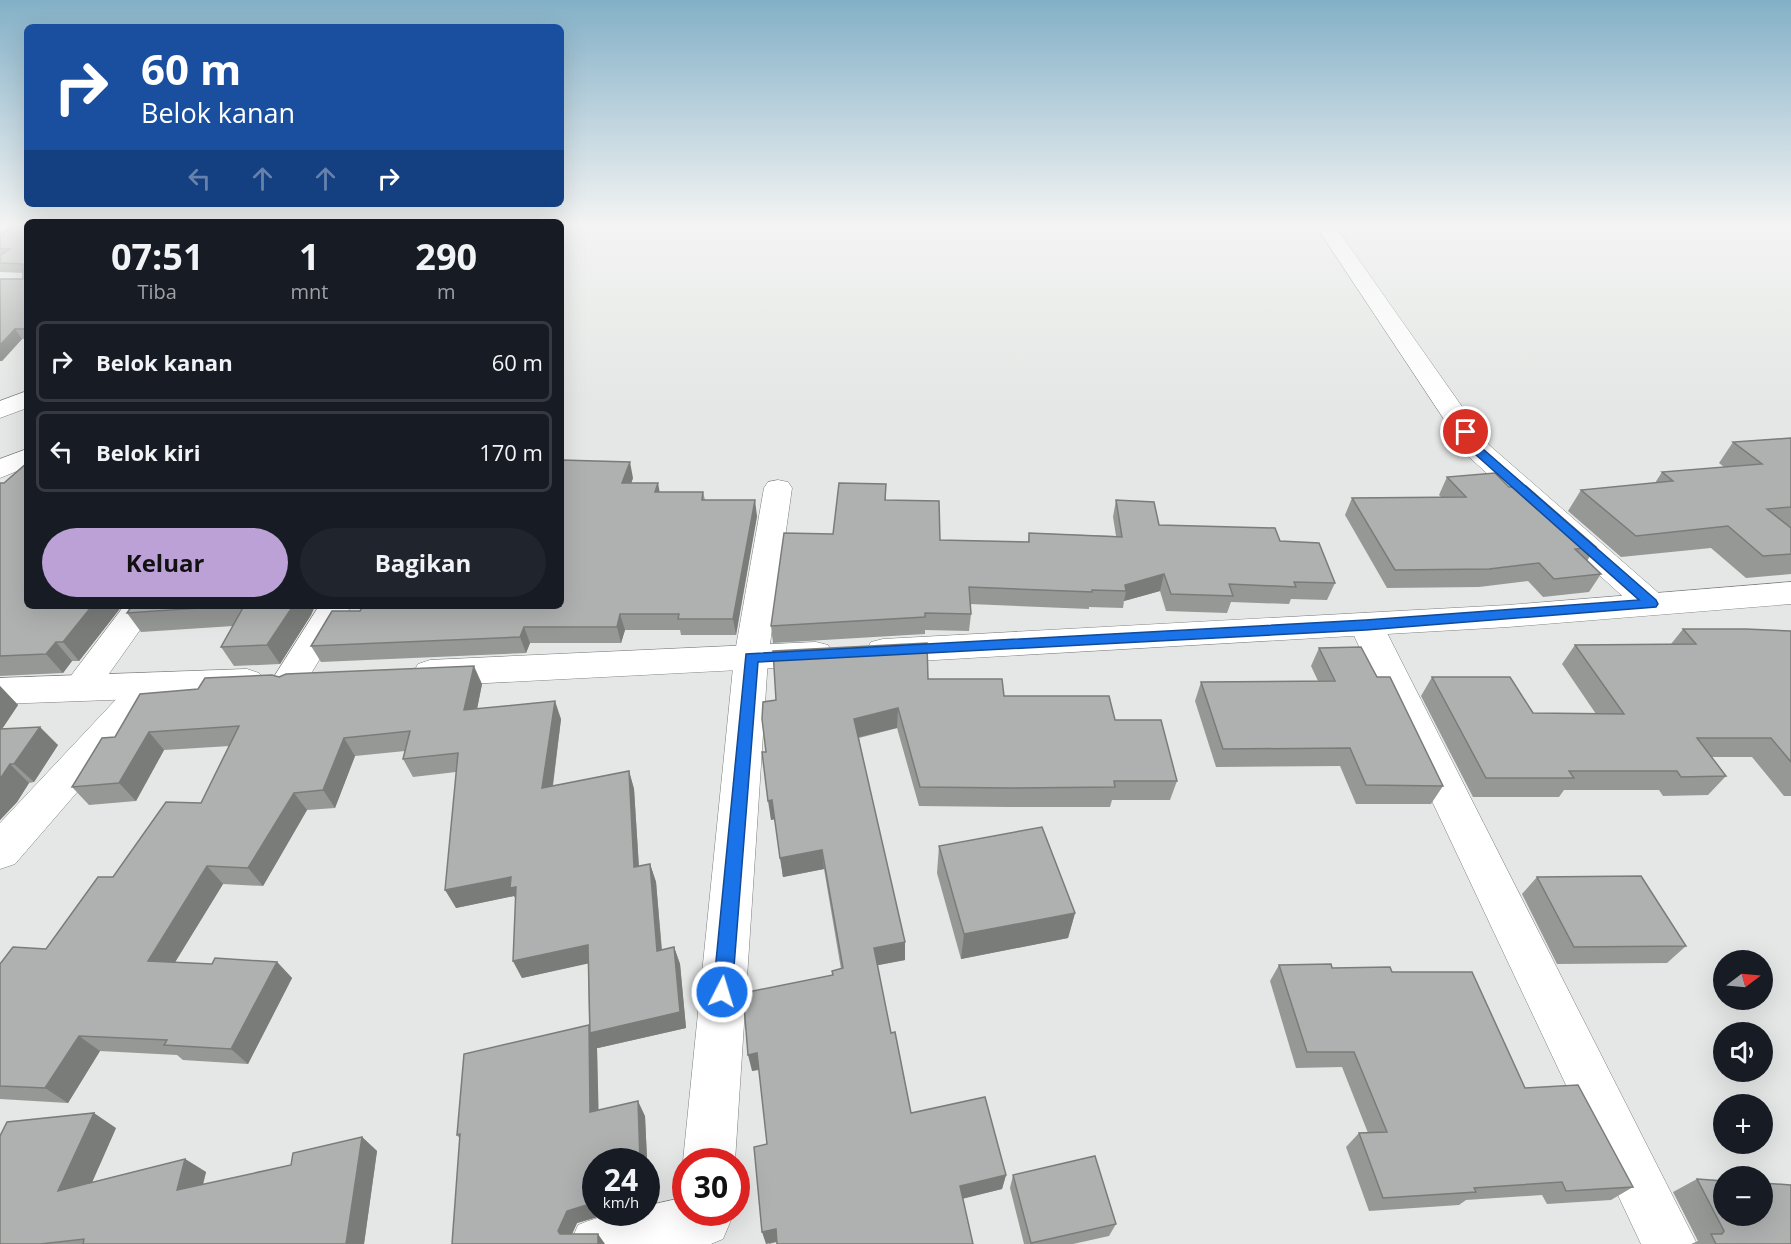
<!DOCTYPE html>
<html lang="id">
<head>
<meta charset="utf-8">
<style>
	body { margin:0; font-family:"Open Sans",sans-serif; background:#20242c; color:#f1f3f6; height:100vh; display:flex; flex-direction:column; font-size:22px; white-space:nowrap }
	* { box-sizing:border-box; margin:0 }
	p { font-size:20px; color:#9ea1a6 }
	.icon { flex:none; width:33px; height:33px; fill:none; stroke:currentColor; stroke-width:2; stroke-linecap:round; stroke-linejoin:round }
	.map { position:relative; flex:1; overflow:hidden }
	.sheet { position:absolute; left:24px; top:219px; width:540px; height:390px; display:flex; flex-direction:column; background:#171b24; border-radius:9px; box-shadow:0 6px 24px #0002 }
	.sheet>* { flex:none }
	.top-card { position:absolute; left:24px; top:24px; width:540px; height:183px; border-radius:9px; box-shadow:0 6px 24px #0002; background:#1a4fa0; color:#fff; overflow:hidden }
	.needle { width:39px; rotate:74deg }
	.fabs { position:absolute; left:1713px; top:950px; display:grid; gap:12px }
	.fabs a { display:grid; place-items:center; width:60px; height:60px; border-radius:50%; background:#171b24; box-shadow:0 6px 24px #0002; font-size:30px }
	.speed { position:absolute; left:582px; top:1148px; display:flex; gap:12px; font-size:30px; font-weight:700; text-align:center }
	.speed>* { display:grid; place-content:center; width:78px; height:78px; border-radius:50%; background:#171b24; box-shadow:0 6px 24px #0002; line-height:1 }
	.speed small { font-size:15px; font-weight:400 }
	.speed .limit { border:9px solid #d22; background:#fff; color:#111 }
	.pin { position:absolute; display:grid; place-items:center; width:51px; height:51px; color:#fff; margin:-26px; border:3px solid #fff; border-radius:50%; box-shadow:0 2px 6px #0007 }
	.me { position:absolute; width:66px; margin:-33px; rotate:5deg; stroke-linejoin:round; filter:drop-shadow(0 0 4px #0008) }
	.turn { display:flex; align-items:center; gap:21px; height:126px; padding:0 18px; font-size:27px }
	.turn .icon { width:78px; height:78px; stroke-width:2.5 }
	.turn b { display:block; font-size:42px; line-height:51px }
	.lanes { display:flex; align-items:center; height:57px; padding:0 18px; background:#0003; justify-content:center; gap:30px; direction:ltr }
	.lanes .off { opacity:.35 }
	.eta { display:flex; justify-content:space-evenly; align-items:center; height:102px; text-align:center }
	.eta b { font-size:36px; font-weight:700; line-height:42px }
	.primary-button { display:flex; gap:12px; margin-top:auto; padding:12px 18px }
	.primary-button a { flex:1; height:69px; border-radius:36px; background:#bca1d7; color:#111; font-size:24px; font-weight:700; line-height:69px; text-align:center }
	.primary-button a+a { background:#20242c; color:#f1f3f6 }
	ul { padding:0; list-style:none }
	li { display:flex; align-items:center; gap:18px; height:81px; margin:0 12px 9px; padding:0 6px; border:3px solid #363941; border-radius:9px }
	li div { flex:1 }
	li b { display:block; font-size:22px }
	li em { font-style:normal }
	.map>svg:first-child { display:block }
</style>
</head>
<body>
<div class="map">
<svg width="1791" height="1244" viewBox="0 0 1791 1244">
	<rect width="100%" height="100%" fill="#e4e7e5"/>
	<g fill="none" stroke-linecap="round" stroke-linejoin="round">
		<defs>
			<g id="street">
				<path d="M 1316,226 L 1335,226 L 1489,445 L 1662,596 L 1667,604 L 1662,612 L 1651,615 L 1640,612 L 1469,457 Z"/>
				<path d="M 27,449 L 27,467 L 0,478 L 0,459 Z"/>
				<path d="M 778,480 L 788,482 L 792,488 L 768,658 L 735,1161 L 686,1161 L 686,1167 L 683,1161 L 734,658 L 764,488 L 768,482 Z"/>
				<path d="M 124,606 L 157,606 L 94,695 L 82,699 L 70,695 L 64,686 L 70,677 Z"/>
				<path d="M 319,606 L 351,606 L 302,689 L 290,693 L 278,689 L 272,680 Z"/>
				<path d="M 1366,613 L 1378,617 L 1383,625 L 1697,1244 L 1641,1244 L 1349,625 L 1354,617 Z"/>
				<path d="M 149,673 L 161,677 L 167,686 L 161,695 L 15,864 L 0,869 L 0,823 L 137,677 Z"/>
				<path d="M 686,1197 L 686,1212 L 728,1212 L 731,1220 L 723,1239 L 711,1244 L 570,1244 L 578,1225 C 601,1215 621,1212 646,1212 L 646,1206 Z"/>
			</g>
			<g id="secondary">
				<path d="M 1791,582 L 1791,604 L 1508,627 L 883,663 L 871,660 L 866,651 L 871,642 L 883,639 L 1508,605 Z"/>
				<path d="M 816,642 L 828,645 L 833,654 L 828,663 L 816,666 L 430,686 L 418,682 L 413,673 L 418,664 L 430,660 Z"/>
				<path d="M 247,669 L 259,673 L 265,682 L 259,691 L 247,695 L 0,704 L 0,678 Z"/>
			</g>
			<path id="highway" d="M 27,391 L 27,408 L 0,418 L 0,401 Z"/>
		</defs>
		<use href="#street" stroke="#7c7f7d" stroke-width="1"/>
		<use href="#secondary" stroke="#7c7f7d" stroke-width="1"/>
		<use href="#highway" stroke="#7c7f7d" stroke-width="1"/>
		<use href="#street" fill="#fff" fill-rule="evenodd"/>
		<use href="#secondary" fill="#fff" fill-rule="evenodd"/>
		<use href="#highway" fill="#fff" fill-rule="evenodd"/>
	</g>
	<g fill="#969896">
		<path d="M 27,226 L 27,339 L 22,339 L 2,361 L 23,279 L 23,273 L 0,272 L 0,234 Z"/>
		<path d="M 1791,438 L 1791,527 L 1790,527 L 1791,528 L 1791,574 L 1746,578 L 1711,548 L 1621,557 L 1568,511 L 1581,490 L 1655,483 L 1662,472 L 1724,467 L 1719,463 L 1733,442 Z"/>
		<path d="M 1447,477 L 1509,487 L 1596,547 L 1587,561 L 1601,574 L 1589,592 L 1543,597 L 1528,581 L 1479,587 L 1387,588 L 1345,515 L 1352,498 L 1441,497 L 1439,495 Z"/>
		<path d="M 633,478 L 631,483 L 660,492 L 703,492 L 705,500 L 757,516 L 736,635 L 681,635 L 680,630 L 625,630 L 621,643 L 530,643 L 526,653 L 321,662 L 311,646 L 360,611 Z"/>
		<path d="M 0,483 L 4,483 L 27,606 L 122,606 L 79,661 L 72,661 L 63,673 L 0,676 Z"/>
		<path d="M 886,484 L 886,500 L 940,540 L 1028,542 L 1029,533 L 1116,536 L 1113,517 L 1116,500 L 1159,525 L 1280,541 L 1335,583 L 1327,600 L 1291,599 L 1289,604 L 1231,602 L 1227,613 L 1166,611 L 1160,591 L 1124,601 L 1123,608 L 1089,607 L 1089,609 L 970,604 L 971,614 L 969,631 L 925,630 L 925,634 L 773,643 L 771,626 L 833,534 Z"/>
		<path d="M 132,606 L 315,606 L 311,615 L 280,664 L 234,666 L 221,647 L 233,626 L 141,632 L 127,613 Z"/>
		<path d="M 1683,629 L 1791,631 L 1791,796 L 1784,796 L 1752,757 L 1711,757 L 1726,776 L 1708,795 L 1663,796 L 1659,790 L 1564,790 L 1559,797 L 1473,797 L 1421,696 L 1432,677 L 1533,713 L 1596,714 L 1562,664 L 1575,645 L 1671,644 Z"/>
		<path d="M 1319,648 L 1377,677 L 1443,786 L 1431,804 L 1356,804 L 1340,766 L 1216,767 L 1195,701 L 1201,682 L 1318,681 L 1311,666 Z"/>
		<path d="M 279,677 L 482,684 L 477,709 L 561,719 L 553,786 L 629,771 L 634,789 L 639,867 L 650,864 L 656,882 L 662,950 L 674,947 L 680,964 L 686,1028 L 598,1048 L 597,1048 L 598,1110 L 645,1116 L 649,1203 L 596,1161 L 596,1212 L 617,1212 L 611,1213 L 577,1223 L 572,1234 L 452,1244 L 460,1139 L 457,1135 L 589,1025 L 588,963 L 522,978 L 513,961 L 516,898 L 514,896 L 456,908 L 456,772 L 413,777 L 403,759 L 405,751 L 355,756 L 335,808 L 307,810 L 263,886 L 223,884 L 175,962 L 212,964 L 277,962 L 292,978 L 248,1064 L 183,1060 L 177,1055 L 100,1051 L 68,1103 L 0,1099 L 0,964 L 46,949 L 113,877 L 201,803 L 230,746 L 164,750 L 136,801 L 89,805 L 72,787 L 115,737 L 198,689 Z"/>
		<path d="M 928,679 L 1004,696 L 1115,720 L 1177,781 L 1170,800 L 1112,800 L 1110,807 L 1008,807 L 919,806 L 897,728 L 859,738 L 905,960 L 877,965 L 891,1033 L 911,1113 L 1006,1175 L 1002,1189 L 769,1244 L 767,1144 L 759,1070 L 752,1071 L 832,975 L 841,969 L 824,869 L 783,877 L 775,819 L 771,820 L 766,752 Z"/>
		<path d="M 0,686 L 18,705 L 2,729 L 58,745 L 34,782 L 29,783 L 17,802 L 0,820 Z"/>
		<path d="M 939,846 L 1075,913 L 1068,938 L 961,959 L 937,873 Z"/>
		<path d="M 1537,877 L 1686,946 L 1667,963 L 1557,964 L 1522,894 Z"/>
		<path d="M 1279,965 L 1392,972 L 1525,1088 L 1633,1187 L 1611,1200 L 1547,1204 L 1542,1195 L 1466,1200 L 1459,1205 L 1369,1211 L 1346,1147 L 1359,1133 L 1368,1133 L 1342,1067 L 1296,1068 L 1270,981 Z"/>
		<path d="M 116,1128 L 92,1182 L 185,1159 L 206,1172 L 203,1185 L 291,1165 L 362,1137 L 377,1151 L 364,1244 L 0,1244 Z"/>
		<path d="M 1013,1175 L 1116,1224 L 1109,1236 L 1073,1244 L 1024,1244 L 1010,1188 Z"/>
		<path d="M 1697,1179 L 1791,1244 L 1691,1244 L 1698,1241 L 1673,1192 Z"/>
	</g>
	<g fill="#7a7c7a">
		<path d="M 27,326 L 27,335 L 23,329 Z"/>
		<path d="M 15,329 L 22,339 L 2,361 L 0,361 L 0,345 Z"/>
		<path d="M 630,462 L 633,478 L 626,498 L 622,483 Z"/>
		<path d="M 658,483 L 661,499 L 655,492 Z"/>
		<path d="M 755,500 L 757,516 L 736,635 L 733,619 Z"/>
		<path d="M 1164,574 L 1160,591 L 1124,601 L 1126,591 L 1125,585 Z"/>
		<path d="M 92,606 L 122,606 L 79,661 L 63,642 Z"/>
		<path d="M 293,606 L 315,606 L 311,615 L 280,664 L 267,645 Z"/>
		<path d="M 620,614 L 625,630 L 621,643 L 617,627 Z"/>
		<path d="M 524,627 L 530,643 L 526,653 L 520,637 Z"/>
		<path d="M 56,642 L 72,661 L 63,673 L 46,654 Z"/>
		<path d="M 474,666 L 482,684 L 473,729 L 464,710 Z"/>
		<path d="M 0,686 L 18,705 L 0,732 Z"/>
		<path d="M 555,701 L 561,719 L 550,806 L 542,788 Z"/>
		<path d="M 898,708 L 897,728 L 855,738 L 854,719 Z"/>
		<path d="M 40,727 L 58,745 L 34,782 L 14,764 Z"/>
		<path d="M 149,732 L 164,750 L 136,801 L 119,783 Z"/>
		<path d="M 344,738 L 355,756 L 335,808 L 323,790 Z"/>
		<path d="M 10,764 L 29,783 L 17,802 L 0,820 L 0,779 Z"/>
		<path d="M 629,771 L 634,789 L 640,885 L 634,867 Z"/>
		<path d="M 294,793 L 307,810 L 263,886 L 248,868 Z"/>
		<path d="M 772,800 L 775,819 L 771,820 L 768,801 Z"/>
		<path d="M 822,850 L 824,869 L 783,877 L 780,858 Z"/>
		<path d="M 650,864 L 656,882 L 663,967 L 657,951 Z"/>
		<path d="M 207,866 L 223,884 L 166,977 L 148,961 Z"/>
		<path d="M 511,877 L 525,904 L 519,905 L 514,896 L 456,908 L 445,890 Z"/>
		<path d="M 1075,913 L 1068,938 L 961,959 L 964,934 Z"/>
		<path d="M 905,942 L 905,960 L 874,966 L 874,948 Z"/>
		<path d="M 588,945 L 595,962 L 522,978 L 513,961 Z"/>
		<path d="M 674,947 L 680,964 L 686,1028 L 598,1048 L 597,1048 L 599,1126 L 590,1112 L 589,1025 Z"/>
		<path d="M 277,962 L 292,978 L 248,1064 L 231,1049 Z"/>
		<path d="M 79,1036 L 100,1051 L 68,1103 L 45,1088 Z"/>
		<path d="M 757,1053 L 761,1069 L 752,1071 L 748,1055 Z"/>
		<path d="M 638,1101 L 645,1116 L 649,1203 L 646,1204 L 646,1161 L 640,1161 Z"/>
		<path d="M 94,1113 L 116,1128 L 83,1203 L 58,1191 Z"/>
		<path d="M 362,1137 L 377,1151 L 364,1244 L 346,1244 Z"/>
		<path d="M 185,1159 L 206,1172 L 198,1203 L 177,1190 Z"/>
		<path d="M 1006,1175 L 1002,1189 L 958,1200 L 960,1186 Z"/>
		<path d="M 596,1202 L 596,1212 L 611,1213 L 577,1223 L 568,1243 L 558,1231 L 567,1211 Z"/>
		<path d="M 776,1229 L 779,1241 L 766,1244 L 762,1232 Z"/>
		<path d="M 598,1234 L 605,1244 L 598,1244 Z"/>
	</g>
	<g fill="#aeb1af" stroke="#7a7c7a" stroke-width="1.5">
		<path d="M 11,226 L 27,226 L 27,326 L 23,329 L 15,329 L 0,345 L 0,279 L 23,279 L 23,264 L 0,263 L 0,255 L 10,249 L 0,249 L 0,234 L 3,233 Z"/>
		<path d="M 1791,438 L 1791,507 L 1767,509 L 1791,528 L 1791,554 L 1763,556 L 1728,526 L 1636,536 L 1581,490 L 1673,481 L 1662,472 L 1762,464 L 1733,442 Z"/>
		<path d="M 561,460 L 630,462 L 622,483 L 658,483 L 655,492 L 703,492 L 702,500 L 755,500 L 733,619 L 678,619 L 679,614 L 620,614 L 617,627 L 524,627 L 520,637 L 311,646 L 332,611 L 360,611 L 363,606 L 561,606 Z"/>
		<path d="M 27,463 L 27,606 L 92,606 L 63,642 L 56,642 L 46,654 L 0,656 L 0,483 L 4,483 Z"/>
		<path d="M 1495,473 L 1509,487 L 1526,486 L 1596,547 L 1575,549 L 1601,574 L 1554,579 L 1539,563 L 1489,569 L 1395,570 L 1352,498 L 1466,497 L 1447,477 Z"/>
		<path d="M 839,483 L 886,484 L 885,500 L 939,501 L 940,540 L 1029,542 L 1029,533 L 1122,537 L 1116,500 L 1154,502 L 1159,525 L 1275,528 L 1280,541 L 1319,543 L 1335,583 L 1294,582 L 1296,587 L 1229,584 L 1233,596 L 1171,594 L 1164,574 L 1125,585 L 1126,591 L 1092,590 L 1092,592 L 969,587 L 971,614 L 925,613 L 925,617 L 771,626 L 784,533 L 833,534 Z"/>
		<path d="M 132,606 L 229,606 L 127,613 Z"/>
		<path d="M 244,606 L 293,606 L 267,645 L 221,647 Z"/>
		<path d="M 1683,629 L 1746,629 L 1791,631 L 1791,762 L 1771,738 L 1697,738 L 1726,776 L 1681,777 L 1677,771 L 1569,771 L 1574,778 L 1486,778 L 1432,677 L 1510,677 L 1533,713 L 1624,714 L 1575,645 L 1696,644 Z"/>
		<path d="M 927,643 L 928,679 L 1002,679 L 1004,696 L 1109,696 L 1115,720 L 1161,720 L 1177,781 L 1114,781 L 1115,787 L 1011,788 L 920,787 L 898,708 L 854,719 L 905,942 L 874,948 L 891,1033 L 895,1032 L 911,1113 L 985,1097 L 1006,1175 L 960,1186 L 973,1244 L 777,1244 L 776,1229 L 762,1232 L 754,1147 L 767,1144 L 757,1053 L 748,1055 L 743,993 L 833,975 L 832,971 L 843,968 L 822,850 L 780,858 L 772,800 L 768,801 L 762,752 L 766,752 L 762,719 L 763,702 L 776,700 L 773,651 Z"/>
		<path d="M 1361,647 L 1377,677 L 1390,677 L 1443,786 L 1366,785 L 1350,748 L 1223,749 L 1201,682 L 1335,681 L 1319,648 Z"/>
		<path d="M 474,666 L 464,710 L 555,701 L 542,788 L 629,771 L 634,867 L 650,864 L 657,951 L 674,947 L 680,1012 L 590,1033 L 588,945 L 513,961 L 516,887 L 510,888 L 511,877 L 445,890 L 458,753 L 403,759 L 410,731 L 344,738 L 323,790 L 294,793 L 248,868 L 207,866 L 148,961 L 212,964 L 215,958 L 277,962 L 231,1049 L 164,1045 L 167,1040 L 79,1036 L 45,1088 L 0,1086 L 0,964 L 13,947 L 46,949 L 98,877 L 113,877 L 166,802 L 201,803 L 239,726 L 149,732 L 119,783 L 72,787 L 102,738 L 115,737 L 140,694 L 198,689 L 205,678 L 272,675 L 279,677 L 286,674 Z"/>
		<path d="M 40,727 L 14,764 L 10,764 L 0,779 L 0,729 Z"/>
		<path d="M 1042,827 L 1075,913 L 964,934 L 939,846 Z"/>
		<path d="M 1641,876 L 1686,946 L 1574,947 L 1537,877 Z"/>
		<path d="M 1331,964 L 1332,968 L 1390,967 L 1392,972 L 1472,972 L 1525,1088 L 1578,1085 L 1633,1187 L 1566,1191 L 1562,1182 L 1474,1188 L 1476,1192 L 1383,1198 L 1359,1133 L 1387,1132 L 1354,1052 L 1307,1052 L 1279,965 Z"/>
		<path d="M 589,1025 L 590,1112 L 638,1101 L 640,1161 L 596,1161 L 596,1202 L 567,1211 L 558,1231 L 560,1234 L 598,1234 L 598,1244 L 452,1244 L 460,1134 L 457,1135 L 464,1054 Z"/>
		<path d="M 94,1113 L 58,1191 L 185,1159 L 177,1190 L 291,1165 L 293,1153 L 362,1137 L 346,1244 L 83,1244 L 84,1239 L 40,1244 L 0,1244 L 0,1136 L 7,1122 Z"/>
		<path d="M 1095,1156 L 1116,1224 L 1031,1243 L 1013,1175 Z"/>
		<path d="M 1697,1179 L 1724,1181 L 1724,1215 L 1762,1215 L 1762,1183 L 1791,1185 L 1791,1244 L 1716,1244 L 1711,1234 L 1722,1234 L 1724,1231 Z"/>
	</g>
	<linearGradient id="sky" x2="0" y2="1"><stop stop-color="#83b0c7"/><stop offset="0.56" stop-color="#f3f4f3"/><stop offset="1" stop-color="#f3f4f3" stop-opacity="0"/></linearGradient>
	<rect width="1791" height="401" fill="url(#sky)"/>
	<path fill="#1a73e8" stroke="#114b97" stroke-width="1.5" d="M 1466,429 L 1470,430 L 1483,449 L 1656,600 L 1658,604 L 1656,607 L 1366,630 L 758,662 L 732,992 L 729,999 L 722,1001 L 716,999 L 713,992 L 746,654 L 1366,620 L 1639,600 L 1475,454 L 1461,432 Z"/>
</svg>
<div class="fabs">
<a><svg class="needle" viewBox="-14 -14 28 28"><path d="M0-13l5 13h-10z" fill="#e53935"/><path d="M0 13l5-13h-10z" fill="#9ea1a6"/></svg></a>
<a><svg class="icon" aria-label="sound" viewBox="0 0 24 24"><path d="M4 9h4l5-4v14l-5-4H4zM17 9q2 3 0 6"/></svg></a>
<a>+</a>
<a>−</a>
</div>
<div class="speed"><div>24<small>km/h</small></div><div class="limit">30</div></div>
<div class="pin" style="left:1466px;top:432px;background:#d93025"><svg class="icon" aria-label="arrive" viewBox="0 0 24 24"><path d="M6 21V4h12l-3 4 3 4H6"/></svg></div>
<svg class="me" style="left:722px;top:992px" viewBox="-20 -20 40 40"><circle r="17" fill="#1a73e8" stroke="#fff" stroke-width="3"/><path d="M0-11L8 9 0 5-8 9z" fill="#fff"/></svg>
<div class="top-card">
<div class="turn"><svg class="icon" aria-label="right" viewBox="0 0 24 24"><path d="M7 20v-9h11M14 6l5 5-5 5"/></svg><div><b>60 m</b>Belok kanan</div></div>
<div class="lanes"><svg class="icon off" aria-label="left" viewBox="0 0 24 24"><path d="M17 20v-9H6M10 6l-5 5 5 5"/></svg><svg class="icon off" aria-label="ahead" viewBox="0 0 24 24"><path d="M12 20V5M6 11l6-6 6 6"/></svg><svg class="icon off" aria-label="ahead" viewBox="0 0 24 24"><path d="M12 20V5M6 11l6-6 6 6"/></svg><svg class="icon" aria-label="right" viewBox="0 0 24 24"><path d="M7 20v-9h11M14 6l5 5-5 5"/></svg></div>
</div>
<section class="sheet">
<div class="eta">
<div><b>07:51</b><p>Tiba</p></div>
<div><b>1</b><p>mnt</p></div>
<div><b>290</b><p>m</p></div>
</div>
<ul>
<li><svg class="icon" aria-label="right" viewBox="0 0 24 24"><path d="M7 20v-9h11M14 6l5 5-5 5"/></svg><div><b>Belok kanan</b></div><em>60 m</em></li>
<li><svg class="icon" aria-label="left" viewBox="0 0 24 24"><path d="M17 20v-9H6M10 6l-5 5 5 5"/></svg><div><b>Belok kiri</b></div><em>170 m</em></li>
</ul>
<div class="primary-button"><a>Keluar</a><a>Bagikan</a></div>
</section>
</div>
</body>
</html>
